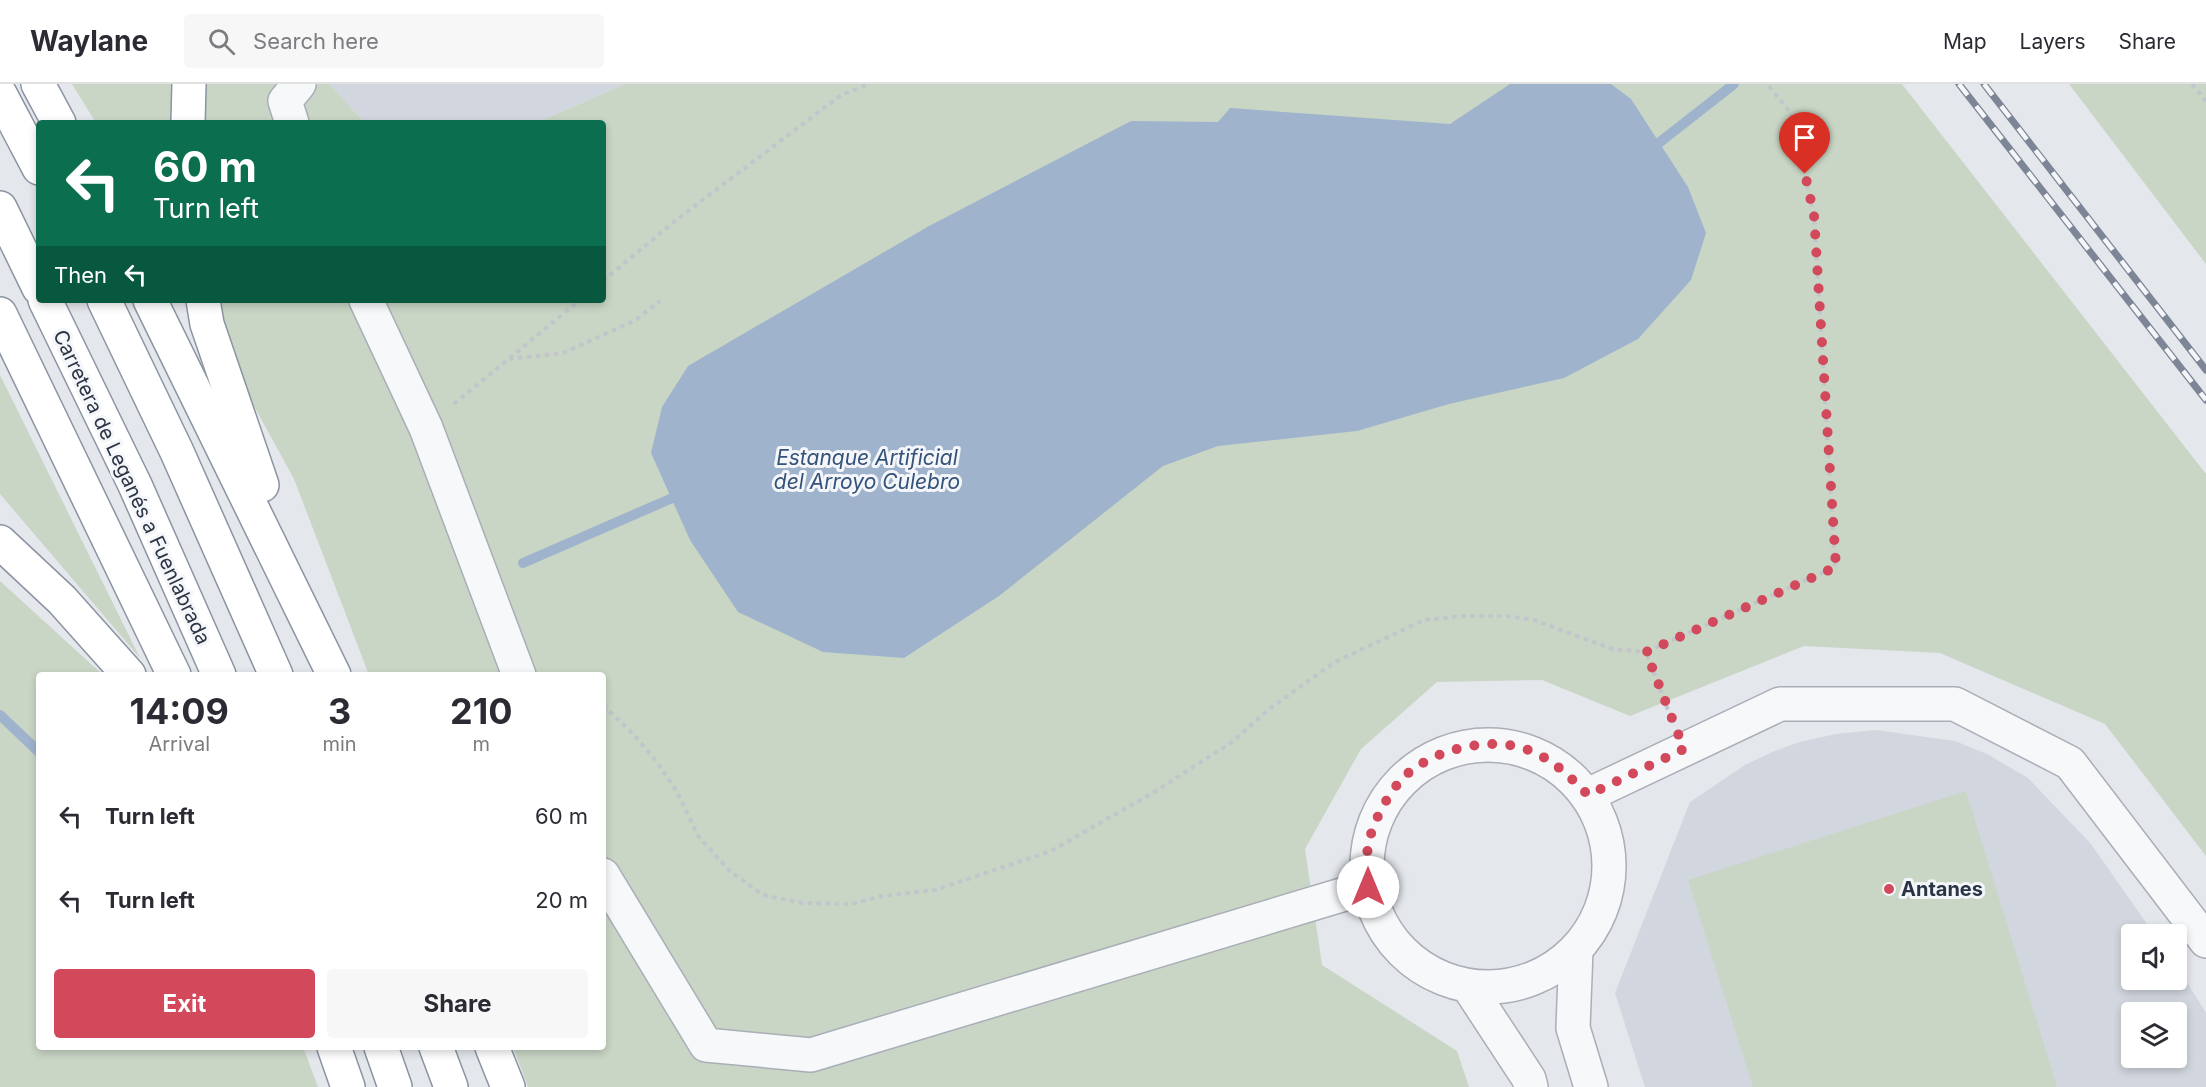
<!DOCTYPE html>
<html lang="en">
<head>
<meta charset="utf-8">
<style>
	body { margin:0; font-family:Inter,sans-serif; background:#f7f7f7; color:#2b2b33; height:100vh; display:flex; flex-direction:column; font-size:22px; white-space:nowrap }
	* { box-sizing:border-box; margin:0 }
	p { font-size:20px; color:#7c7c81 }
	.icon { flex:none; width:33px; height:33px; fill:none; stroke:currentColor; stroke-width:2; stroke-linecap:round; stroke-linejoin:round }
	.map { position:relative; flex:1; overflow:hidden }
	.panel { position:absolute; left:36px; top:588px; width:570px; height:378px; display:flex; flex-direction:column; background:#fff; border-radius:6px; box-shadow:0 3px 9px #0003 }
	.panel>* { flex:none }
	.banner { position:absolute; left:36px; top:36px; width:570px; height:183px; border-radius:6px; box-shadow:0 3px 9px #0003; background:#0b6e4f; color:#fff; overflow:hidden }
	.fabs { position:absolute; left:2121px; top:840px; display:grid; gap:12px }
	.fabs a { display:grid; place-items:center; width:66px; height:66px; border-radius:6px; background:#fff; box-shadow:0 3px 9px #0003; font-size:30px }
	.pin { position:absolute; display:grid; place-items:center; width:51px; height:51px; color:#fff; margin:-62px -26px; border-radius:50% 50% 50% 0; rotate:-45deg; box-shadow:0 0 6px #0007 }
	.pin .icon { rotate:45deg }
	.me { position:absolute; width:66px; margin:-33px; rotate:0deg; stroke-linejoin:round; filter:drop-shadow(0 0 4px #0008) }
	.turn { display:flex; align-items:center; gap:21px; height:126px; padding:0 18px; font-size:27px }
	.turn .icon { width:78px; height:78px; stroke-width:2.5 }
	.turn b { display:block; font-size:42px; line-height:51px }
	.then { display:flex; align-items:center; height:57px; padding:0 18px; background:#0003; gap:12px; font-size:22px }
	.eta { display:flex; justify-content:space-evenly; align-items:center; height:102px; text-align:center }
	.eta b { font-size:36px; font-weight:700; line-height:42px }
	.button { display:flex; gap:12px; margin-top:auto; padding:12px 18px }
	.button a { flex:1; height:69px; border-radius:6px; background:#d1495b; color:#fff; font-size:24px; font-weight:700; line-height:69px; text-align:center }
	.button a+a { background:#f7f7f7; color:#2b2b33 }
	ul { padding:0; list-style:none }
	li { display:flex; align-items:center; gap:18px; height:84px; padding:0 18px }
	li div { flex:1 }
	li b { display:block; font-size:22px }
	li em { font-style:normal }
	header { display:flex; align-items:center; gap:36px; box-sizing:border-box; height:84px; padding:0 30px; background:#fff; border-bottom:2px solid #e1e1e2 }
	header strong { font-size:28px }
	nav { display:flex; gap:33px; margin-inline-start:auto; font-size:21px }
	.search { width:420px; height:54px; background:#f7f7f7; display:flex; align-items:center; gap:15px; box-sizing:border-box; padding:0 21px; border-radius:6px; color:#7c7c81; font-size:22px }
	.map>svg:first-child { display:block }
</style>
</head>
<body>
<header>
<strong>Waylane</strong>
<div class="search"><svg class="icon" aria-label="search" viewBox="0 0 24 24"><circle cx="10" cy="10" r="6"/><path d="M15 15l6 6"/></svg>Search here</div>
<nav><a>Map</a><a>Layers</a><a>Share</a></nav>
</header>
<div class="map">
<svg width="2206" height="1003" viewBox="0 0 2206 1003">
	<rect width="100%" height="100%" fill="#e4e7ec"/>
	<g fill="#d2d6de" fill-rule="evenodd">
		<path d="M 329,0 L 625,0 L 536,39 L 365,39 Z"/>
		<path d="M 1876,646 L 1955,657 L 1987,670 L 2028,694 L 2091,760 L 2154,850 L 2132,850 L 2132,896 L 2176,896 L 2177,882 L 2206,929 L 2206,1003 L 1645,1003 L 1615,909 L 1690,718 L 1745,681 L 1772,668 L 1800,658 L 1836,650 ZM 2132,928 L 2176,928 L 2176,974 L 2132,974 Z"/>
	</g>
	<g fill="#c9d6c5">
		<path d="M 72,0 L 329,0 L 365,39 L 96,39 Z"/>
		<path d="M 625,0 L 1902,0 L 2206,390 L 2206,772 L 2105,640 L 1940,569 L 1804,562 L 1630,632 L 1542,596 L 1437,598 L 1361,665 L 1305,765 L 1322,881 L 1457,967 L 1469,1003 L 528,1003 L 513,963 L 603,963 L 603,591 L 369,591 L 294,395 L 196,216 L 603,216 L 603,39 L 536,39 Z"/>
		<path d="M 2069,0 L 2206,0 L 2206,180 Z"/>
		<path d="M 0,291 L 140,574 L 0,410 Z"/>
		<path d="M 0,497 L 103,591 L 39,591 L 39,963 L 303,963 L 318,1003 L 0,1003 Z"/>
		<path d="M 1966,707 L 2057,1003 L 1753,1003 L 1688,796 Z"/>
	</g>
	<path fill="#9fb4cc" d="M 1510,0 L 1611,0 L 1631,15 L 1688,103 L 1706,149 L 1691,196 L 1638,255 L 1564,294 L 1449,320 L 1357,347 L 1218,362 L 1163,382 L 999,512 L 904,574 L 823,568 L 738,528 L 690,456 L 651,369 L 662,323 L 688,282 L 929,142 L 1131,37 L 1218,38 L 1230,24 L 1450,40 Z"/>
	<g fill="none" stroke-linecap="round" stroke-linejoin="round">
		<g stroke="#9fb4cc" stroke-width="10">
			<path d="M 1648,64 L 1660,58 L 1734,0"/>
			<path d="M 523,479 L 670,415 L 681,408"/>
			<path d="M 0,631 L 39,668"/>
		</g>
		<defs>
			<g id="minor">
				<path d="M 292,39 L 285,17 L 299,0"/>
				<path d="M 366,216 L 426,344 L 519,591"/>
				<circle cx="1488" cy="782" r="121"/>
				<path d="M 1588,711 L 1780,620 L 1955,620 L 2070,679 L 2206,857"/>
				<path d="M 603,791 L 706,961 L 811,971 L 1368,803"/>
				<path d="M 1576,866 L 1573,944 L 1591,1003"/>
				<path d="M 1468,902 L 1529,995 L 1531,1003"/>
			</g>
			<g id="highway">
				<path d="M 38,0 L 59,39"/>
				<path d="M 0,10 L 39,84"/>
				<path d="M 188,39 L 189,0"/>
				<path d="M 0,124 L 39,204"/>
				<path d="M 45,216 L 135,401 L 219,591"/>
				<path d="M 104,216 L 177,368 L 276,591"/>
				<path d="M 150,216 L 334,591"/>
				<path d="M 203,216 L 207,240 L 262,401"/>
				<path d="M 0,230 L 174,591"/>
				<path d="M 0,458 L 62,516 L 129,591"/>
				<path d="M 334,963 L 348,1003"/>
				<path d="M 381,963 L 395,1003"/>
				<path d="M 436,963 L 451,1003"/>
				<path d="M 492,963 L 508,1003"/>
			</g>
		</defs>
		<use href="#minor" stroke="#a9aeb7" stroke-width="36"/>
		<use href="#highway" stroke="#8b94a3" stroke-width="36"/>
		<g stroke="#c2c5cb" stroke-width="4" stroke-dasharray="4.5 4.5" stroke-linecap="butt">
			<path d="M 2192,0 L 2206,17"/>
			<path d="M 603,197 L 675,137 L 841,11 L 869,0"/>
			<path d="M 509,275 L 563,269 L 634,237 L 660,217"/>
			<path d="M 454,320 L 580,216"/>
			<path d="M 603,621 L 634,651 L 657,678 L 677,708 L 698,752 L 731,788 L 763,811 L 802,819 L 851,820 L 882,812 L 935,806 L 1051,767 L 1156,707 L 1232,658 L 1268,626 L 1335,578 L 1424,536 L 1462,532 L 1507,532 L 1534,536 L 1612,565 L 1646,568"/>
			<path d="M 1671,634 L 1646,568 L 1835,483 L 1814,131 L 1790,28 L 1767,0"/>
		</g>
		<use href="#minor" stroke="#f7f8fa" stroke-width="33"/>
		<use href="#highway" stroke="#fff" stroke-width="33"/>
		<defs>
			<g id="rail">
				<path d="M 1959,0 L 2206,316"/>
				<path d="M 1984,0 L 2206,286"/>
			</g>
		</defs>
		<use href="#rail" stroke="#7d8696" stroke-width="7"/>
		<use href="#rail" stroke="#f4f6f9" stroke-width="4.5" stroke-dasharray="14" stroke-linecap="butt"/>
	</g>
	<g fill="none" stroke-linecap="round" stroke-linejoin="round">
		<path stroke="#d1495b" stroke-width="10" stroke-dasharray="0 18" d="M 1368,803 C 1368,790 1366,775 1368,762 C 1372,739 1389,707 1406,691 C 1434,666 1486,653 1522,664 C 1550,672 1568,691 1588,711 L 1684,665 L 1646,568 L 1836,483 L 1814,131 L 1805,90"/>
	</g>
	<circle fill="#d1495b" stroke="#f4f6f9" stroke-width="2" cx="1889" cy="805" r="6"/>
	<g text-anchor="middle" dominant-baseline="central" stroke-width="6" stroke-linejoin="round" paint-order="stroke">
		<g font-size="20" fill="#2b3445" stroke="#f4f6f9">
			<text transform="translate(132 403) rotate(65)">Carretera de Leganés a Fuenlabrada</text>
		</g>
		<g font-size="20" font-weight="bold" fill="#2b3445" stroke="#f4f6f9" text-anchor="start">
			<text x="1901" y="805">Antanes</text>
		</g>
		<g font-size="21" font-style="italic" fill="#34527a" stroke="#f4f6f9">
			<text x="867" y="373">Estanque Artificial<tspan x="867" dy="24">del Arroyo Culebro</tspan></text>
		</g>
	</g>
</svg>
<div class="fabs">
<a><svg class="icon" aria-label="sound" viewBox="0 0 24 24"><path d="M4 9h4l5-4v14l-5-4H4zM17 9q2 3 0 6"/></svg></a>
<a><svg class="icon" aria-label="layers" viewBox="0 0 24 24"><path d="M12 4l9 5-9 5-9-5zM3 14l9 5 9-5"/></svg></a>
</div>
<div class="pin" style="left:1805px;top:90px;background:#d93025"><svg class="icon" aria-label="arrive" viewBox="0 0 24 24"><path d="M6 21V4h12l-3 4 3 4H6"/></svg></div>
<svg class="me" style="left:1368px;top:803px" viewBox="-20 -20 40 40"><circle r="19" fill="#fff"/><path d="M0-13L10 11 0 6-10 11z" fill="#d1495b"/></svg>
<div class="banner">
<div class="turn"><svg class="icon" aria-label="left" viewBox="0 0 24 24"><path d="M17 20v-9H6M10 6l-5 5 5 5"/></svg><div><b>60 m</b>Turn left</div></div>
<div class="then">Then<svg class="icon" aria-label="left" viewBox="0 0 24 24"><path d="M17 20v-9H6M10 6l-5 5 5 5"/></svg></div>
</div>
<section class="panel">
<div class="eta">
<div><b>14:09</b><p>Arrival</p></div>
<div><b>3</b><p>min</p></div>
<div><b>210</b><p>m</p></div>
</div>
<ul>
<li><svg class="icon" aria-label="left" viewBox="0 0 24 24"><path d="M17 20v-9H6M10 6l-5 5 5 5"/></svg><div><b>Turn left</b></div><em>60 m</em></li>
<li><svg class="icon" aria-label="left" viewBox="0 0 24 24"><path d="M17 20v-9H6M10 6l-5 5 5 5"/></svg><div><b>Turn left</b></div><em>20 m</em></li>
</ul>
<div class="button"><a>Exit</a><a>Share</a></div>
</section>
</div>
</body>
</html>
